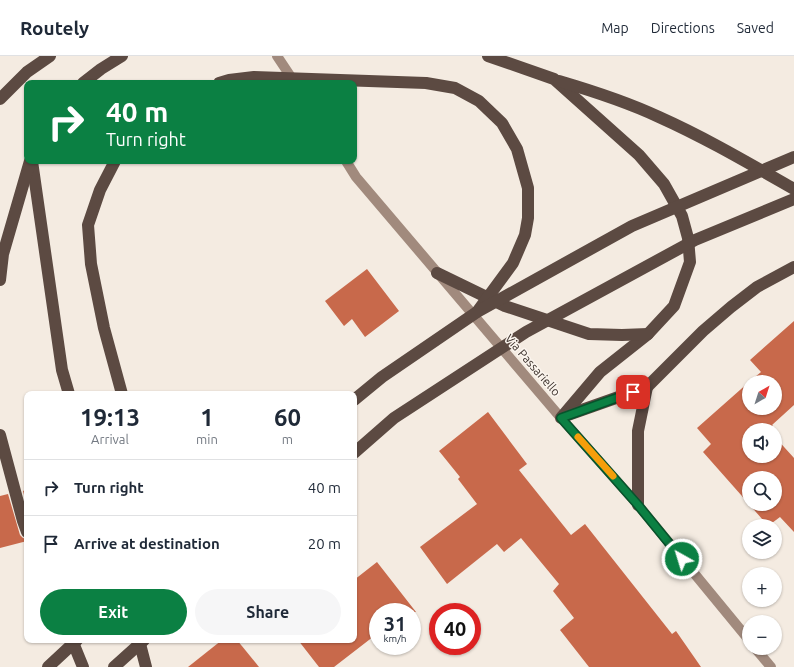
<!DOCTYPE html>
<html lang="en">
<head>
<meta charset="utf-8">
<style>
	body { margin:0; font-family:Ubuntu,sans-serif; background:#f6f6f7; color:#1f2937; height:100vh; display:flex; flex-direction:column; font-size:15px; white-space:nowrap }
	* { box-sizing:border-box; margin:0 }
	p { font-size:13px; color:#747a83 }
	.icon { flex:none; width:22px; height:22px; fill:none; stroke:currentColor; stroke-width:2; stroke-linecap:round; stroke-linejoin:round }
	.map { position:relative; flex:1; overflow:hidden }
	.side { position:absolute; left:24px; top:335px; width:333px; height:252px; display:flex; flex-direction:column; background:#fff; border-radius:8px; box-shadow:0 1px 3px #0004 }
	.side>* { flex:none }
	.banner { position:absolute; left:24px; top:24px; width:333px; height:84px; border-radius:8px; box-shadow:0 1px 3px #0004; background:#0b8043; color:#fff; overflow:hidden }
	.needle { width:26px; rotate:39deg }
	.tools { position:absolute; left:742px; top:319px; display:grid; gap:8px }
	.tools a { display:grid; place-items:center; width:40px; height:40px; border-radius:50%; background:#fff; box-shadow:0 1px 3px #0004; font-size:20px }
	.speed { position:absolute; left:369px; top:547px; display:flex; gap:8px; font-size:20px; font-weight:700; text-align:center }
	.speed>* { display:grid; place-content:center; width:52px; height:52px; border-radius:50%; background:#fff; box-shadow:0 1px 3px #0004; line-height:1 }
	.speed small { font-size:10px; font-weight:400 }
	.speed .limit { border:6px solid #d22; background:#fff; color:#111 }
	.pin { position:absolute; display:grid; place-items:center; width:34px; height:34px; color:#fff; margin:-17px; border-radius:8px; box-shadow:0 2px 6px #0006 }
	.me { position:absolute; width:44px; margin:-22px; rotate:321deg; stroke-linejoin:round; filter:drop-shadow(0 0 3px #0008) }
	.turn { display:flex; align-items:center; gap:14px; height:84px; padding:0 16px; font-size:18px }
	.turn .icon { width:52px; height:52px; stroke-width:2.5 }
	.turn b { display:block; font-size:28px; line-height:34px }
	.eta { display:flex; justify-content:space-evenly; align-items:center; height:68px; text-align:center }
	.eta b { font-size:24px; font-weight:700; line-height:28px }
	.primary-button { display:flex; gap:8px; margin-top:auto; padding:8px 16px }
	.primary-button a { flex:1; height:46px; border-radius:24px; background:#0b8043; color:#fff; font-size:16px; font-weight:700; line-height:46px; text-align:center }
	.primary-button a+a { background:#f6f6f7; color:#1f2937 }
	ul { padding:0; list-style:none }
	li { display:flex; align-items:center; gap:12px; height:56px; padding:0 16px; border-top:1px solid #e0e1e3 }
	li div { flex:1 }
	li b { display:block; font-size:15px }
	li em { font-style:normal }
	header { display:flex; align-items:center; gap:24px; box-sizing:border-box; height:56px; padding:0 20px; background:#fff; border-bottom:1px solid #e0e1e3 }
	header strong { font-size:19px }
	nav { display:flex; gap:22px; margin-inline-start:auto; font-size:14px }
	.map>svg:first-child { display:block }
</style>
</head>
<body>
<header>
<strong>Routely</strong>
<nav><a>Map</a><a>Directions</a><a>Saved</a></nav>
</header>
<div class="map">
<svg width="794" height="611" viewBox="0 0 794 611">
	<rect width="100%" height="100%" fill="#f4ebe1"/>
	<g fill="#c8694b">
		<path d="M 367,213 L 399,255 L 365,281 L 352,263 L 344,270 L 325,245 Z"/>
		<path d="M 794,265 L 794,349 L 772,369 L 773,370 L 769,374 L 749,374 L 749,400 L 775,400 L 775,381 L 794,402 L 794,476 L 780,461 L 768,470 L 749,448 L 775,448 L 775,422 L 749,422 L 749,448 L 703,396 L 711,388 L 697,372 L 749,326 L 749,352 L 775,352 L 775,326 L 749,326 L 761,316 L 750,304 Z"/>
		<path d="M 488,356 L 527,408 L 519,414 L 571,479 L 585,468 L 672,578 L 676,575 L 701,611 L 589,611 L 560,574 L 574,562 L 553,535 L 559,528 L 521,482 L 504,496 L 497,488 L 447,528 L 420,491 L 477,448 L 458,423 L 460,421 L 439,395 Z"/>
		<path d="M 27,433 L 27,451 L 23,435 Z"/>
		<path d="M 8,438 L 20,479 L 23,482 L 27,483 L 27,485 L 0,492 L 0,440 Z"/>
		<path d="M 377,506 L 416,556 L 378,556 L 378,577 L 334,611 L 319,611 L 298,584 L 354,584 L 354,524 Z"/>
		<path d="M 222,584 L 237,584 L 259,611 L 188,611 Z"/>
	</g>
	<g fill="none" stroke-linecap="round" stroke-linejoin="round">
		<g stroke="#a18a7d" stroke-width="10">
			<path d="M 277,0 L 295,27"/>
			<path d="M 346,105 L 356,121 L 561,362 L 638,449 L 749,584"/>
			<path d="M 755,592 L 771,611"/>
		</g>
		<g stroke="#5c4a42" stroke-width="12">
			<path d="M 488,0 L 554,23 L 639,99 L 664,128 L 682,160 L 688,182 L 690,206 L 674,250 L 648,278 L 600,316 L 561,362"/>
			<path d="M 559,25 C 593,35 627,46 659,61 C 706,82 750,108 794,133"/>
			<path d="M 83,27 L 101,13 L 122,0"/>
			<path d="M 0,43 L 27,16 L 50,0"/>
			<path d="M 32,105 L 62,314 L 69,338"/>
			<path d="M 115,105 L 100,134 L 88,169 L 91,208 L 104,272 L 122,338"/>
			<path d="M 437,217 L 505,250 L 589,278 L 622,279 L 648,278"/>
			<path d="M 0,224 L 3,198 L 30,105"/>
			<path d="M 562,361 L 647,331 L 703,275 L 731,251 L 757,231 L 794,211"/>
			<path d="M 0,379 L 23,465 L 27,476"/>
			<path d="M 638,449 L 638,375 L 647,331"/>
			<path d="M 72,584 L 83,611"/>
			<path d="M 139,584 L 146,611"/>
		</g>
		<g stroke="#5c4a42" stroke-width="12">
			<path d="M 219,27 L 229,24 L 254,21 L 426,27 L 455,32 L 479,45 L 502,67 L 517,93 L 528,132 L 528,162 L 525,179 L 513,207 L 477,256"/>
			<path d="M 354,344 L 382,321 L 477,256 L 632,170 L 794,101"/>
			<path d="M 354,397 L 394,362 L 526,276 L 695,184 L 794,143"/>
			<path d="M 48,611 L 77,584"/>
			<path d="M 114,611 L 144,584"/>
		</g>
	</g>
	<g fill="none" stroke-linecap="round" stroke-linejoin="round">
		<defs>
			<path id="route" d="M 633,336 L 561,362 L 638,449 L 682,503"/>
		</defs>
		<use href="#route" stroke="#07532c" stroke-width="10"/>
		<use href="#route" stroke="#0b8043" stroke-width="7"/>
		<path stroke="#f59e0b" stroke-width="7" d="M 578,381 L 613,420"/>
	</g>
	<g text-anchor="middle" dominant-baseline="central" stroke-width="3" stroke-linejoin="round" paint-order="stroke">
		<g font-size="12" fill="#3b302b" stroke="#fbf5ee">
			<text transform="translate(533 309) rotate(49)">Via Passariello</text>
		</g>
	</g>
</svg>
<div class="tools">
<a><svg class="needle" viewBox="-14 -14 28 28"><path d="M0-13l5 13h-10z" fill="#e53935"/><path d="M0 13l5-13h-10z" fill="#747a83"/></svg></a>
<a><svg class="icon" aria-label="sound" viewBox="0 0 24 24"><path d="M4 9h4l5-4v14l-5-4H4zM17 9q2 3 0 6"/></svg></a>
<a><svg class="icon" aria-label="search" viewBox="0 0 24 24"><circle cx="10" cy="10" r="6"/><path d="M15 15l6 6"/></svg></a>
<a><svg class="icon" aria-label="layers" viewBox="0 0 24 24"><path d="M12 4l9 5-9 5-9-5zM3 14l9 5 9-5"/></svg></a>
<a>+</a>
<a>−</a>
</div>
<div class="speed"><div>31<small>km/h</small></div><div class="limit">40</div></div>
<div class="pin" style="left:633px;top:336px;background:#d93025"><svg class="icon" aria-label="arrive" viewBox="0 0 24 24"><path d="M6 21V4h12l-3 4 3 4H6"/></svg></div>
<svg class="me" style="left:682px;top:503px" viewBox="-20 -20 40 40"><circle r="17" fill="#0b8043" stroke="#fff" stroke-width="3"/><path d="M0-11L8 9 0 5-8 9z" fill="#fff"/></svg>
<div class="banner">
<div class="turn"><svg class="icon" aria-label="right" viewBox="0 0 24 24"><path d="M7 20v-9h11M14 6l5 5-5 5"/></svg><div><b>40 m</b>Turn right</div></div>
</div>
<section class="side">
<div class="eta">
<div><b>19:13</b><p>Arrival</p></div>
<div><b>1</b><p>min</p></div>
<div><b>60</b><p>m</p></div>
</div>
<ul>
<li><svg class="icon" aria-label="right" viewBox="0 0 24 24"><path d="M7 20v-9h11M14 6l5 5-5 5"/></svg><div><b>Turn right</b></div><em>40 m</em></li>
<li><svg class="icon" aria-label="arrive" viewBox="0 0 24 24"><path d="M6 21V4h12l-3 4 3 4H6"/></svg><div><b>Arrive at destination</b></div><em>20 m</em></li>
</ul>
<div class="primary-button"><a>Exit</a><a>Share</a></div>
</section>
</div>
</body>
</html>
